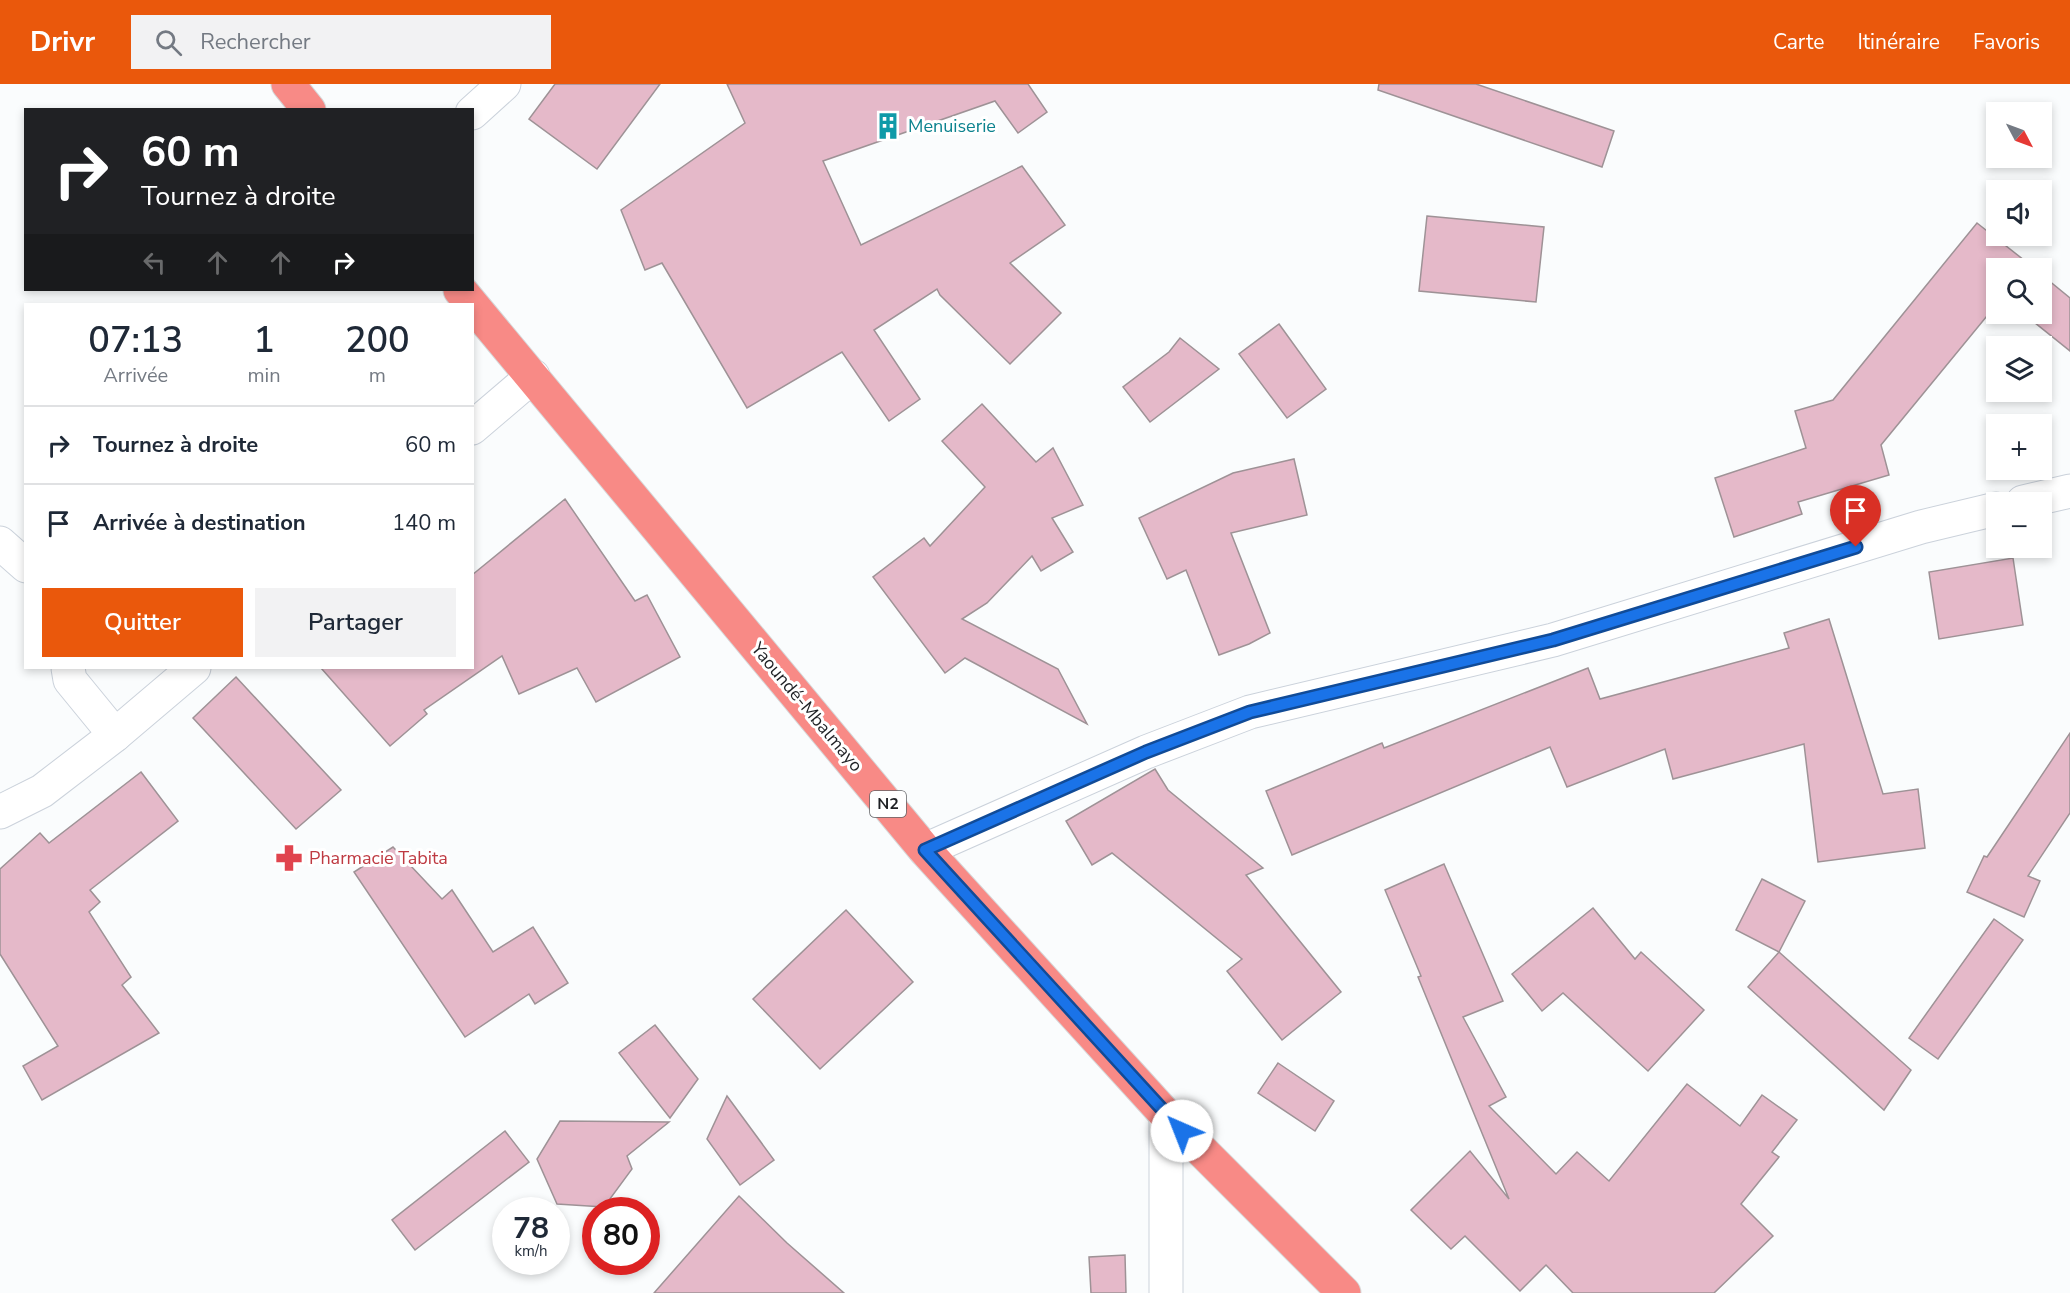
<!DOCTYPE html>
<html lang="fr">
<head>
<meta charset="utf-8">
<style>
	body { margin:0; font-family:"Nunito Sans",sans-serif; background:#f2f2f3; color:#1f2937; height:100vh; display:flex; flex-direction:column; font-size:22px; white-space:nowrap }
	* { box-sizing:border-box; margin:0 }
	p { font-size:20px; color:#747a83 }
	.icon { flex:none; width:33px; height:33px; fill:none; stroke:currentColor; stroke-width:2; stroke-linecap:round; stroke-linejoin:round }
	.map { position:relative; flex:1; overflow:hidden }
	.sheet { position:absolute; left:24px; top:219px; width:450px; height:366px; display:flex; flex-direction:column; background:#fff; border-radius:0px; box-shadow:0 3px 9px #0003 }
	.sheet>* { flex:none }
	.hud { position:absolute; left:24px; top:24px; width:450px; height:183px; border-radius:0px; box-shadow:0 3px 9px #0003; background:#202124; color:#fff; overflow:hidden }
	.needle { width:39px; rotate:131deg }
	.buttons { position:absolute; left:1986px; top:18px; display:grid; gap:12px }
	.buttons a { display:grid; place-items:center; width:66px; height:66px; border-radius:0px; background:#fff; box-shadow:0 3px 9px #0003; font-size:30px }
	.speed { position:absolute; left:492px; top:1113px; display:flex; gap:12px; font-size:30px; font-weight:700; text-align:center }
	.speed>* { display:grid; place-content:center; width:78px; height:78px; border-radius:50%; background:#fff; box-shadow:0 3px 9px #0003; line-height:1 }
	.speed small { font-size:15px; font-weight:400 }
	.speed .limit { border:9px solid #d22; background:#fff; color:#111 }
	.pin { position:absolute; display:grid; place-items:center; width:51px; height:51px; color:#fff; margin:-62px -26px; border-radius:50% 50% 50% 0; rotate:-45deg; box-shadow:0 0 6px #0007 }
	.pin .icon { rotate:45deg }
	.me { position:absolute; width:66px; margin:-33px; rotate:316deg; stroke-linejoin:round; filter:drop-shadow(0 0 4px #0008) }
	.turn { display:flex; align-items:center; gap:21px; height:126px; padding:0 18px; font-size:27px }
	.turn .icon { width:78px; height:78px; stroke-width:2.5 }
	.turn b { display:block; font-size:42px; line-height:51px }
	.lanes { display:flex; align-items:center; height:57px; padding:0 18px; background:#0003; justify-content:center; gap:30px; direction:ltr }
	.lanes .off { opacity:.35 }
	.eta { display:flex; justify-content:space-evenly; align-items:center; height:102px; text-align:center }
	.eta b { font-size:36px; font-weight:600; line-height:42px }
	.action { display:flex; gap:12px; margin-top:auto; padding:12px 18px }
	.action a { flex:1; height:69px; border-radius:0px; background:#ea580c; color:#fff; font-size:24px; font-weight:600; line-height:69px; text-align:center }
	.action a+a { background:#f2f2f3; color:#1f2937 }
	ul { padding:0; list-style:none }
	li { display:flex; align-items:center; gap:18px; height:78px; padding:0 18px; border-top:2px solid #e0e1e3 }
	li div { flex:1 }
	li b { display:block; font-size:22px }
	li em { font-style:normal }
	header { display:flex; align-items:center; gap:36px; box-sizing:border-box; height:84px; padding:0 30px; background:#ea580c; color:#fff }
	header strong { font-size:28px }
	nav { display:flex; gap:33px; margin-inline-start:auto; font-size:21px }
	.search { width:420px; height:54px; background:#f2f2f3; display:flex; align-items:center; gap:15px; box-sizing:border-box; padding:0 21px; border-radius:0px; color:#747a83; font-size:22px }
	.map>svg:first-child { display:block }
</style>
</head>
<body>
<header>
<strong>Drivr</strong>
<div class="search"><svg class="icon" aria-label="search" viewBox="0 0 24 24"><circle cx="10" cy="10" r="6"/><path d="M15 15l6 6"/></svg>Rechercher</div>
<nav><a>Carte</a><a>Itinéraire</a><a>Favoris</a></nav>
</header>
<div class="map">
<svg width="2070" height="1209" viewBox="0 0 2070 1209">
	<rect width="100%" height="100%" fill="#fafcfd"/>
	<g fill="#e5b9c9" stroke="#9e9296" stroke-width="1.5">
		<path d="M 555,0 L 660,0 L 597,85 L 529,35 Z"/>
		<path d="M 727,0 L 1028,0 L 1047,28 L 1018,49 L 995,17 L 823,77 L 861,161 L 1022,82 L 1065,141 L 1010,179 L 1061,229 L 1010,280 L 940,211 L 937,205 L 874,246 L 920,315 L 889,337 L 842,268 L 747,324 L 662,179 L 645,186 L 621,126 L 745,39 Z"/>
		<path d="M 1379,0 L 1476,0 L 1614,47 L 1602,83 L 1378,6 Z"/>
		<path d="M 1427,132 L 1544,143 L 1536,218 L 1419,207 Z"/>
		<path d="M 1977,139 L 2034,184 L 1996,184 L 1996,221 L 1881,361 L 1889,391 L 1798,418 L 1802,430 L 1734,453 L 1715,394 L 1806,364 L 1795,327 L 1833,316 Z"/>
		<path d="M 2042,191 L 2070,214 L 2070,267 L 2024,230 L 2042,230 Z"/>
		<path d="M 1279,240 L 1326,305 L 1287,334 L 1239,270 Z"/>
		<path d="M 1180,254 L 1219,285 L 1150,338 L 1123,303 L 1169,268 Z"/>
		<path d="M 982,320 L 1036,378 L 1053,364 L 1083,421 L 1052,434 L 1073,468 L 1041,487 L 1032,472 L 987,519 L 962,535 L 1058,585 L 1087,640 L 965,574 L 945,589 L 873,493 L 924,454 L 930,462 L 985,403 L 942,357 Z"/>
		<path d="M 1294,375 L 1307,431 L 1231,449 L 1270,549 L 1249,560 L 1219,571 L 1186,486 L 1167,495 L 1139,434 L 1233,389 Z"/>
		<path d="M 565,415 L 635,517 L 647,511 L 680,573 L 596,618 L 577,584 L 519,610 L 502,572 L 424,626 L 427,630 L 390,662 L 321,584 L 472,584 L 472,491 Z"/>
		<path d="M 2013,474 L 2023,541 L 1939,555 L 1929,488 Z"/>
		<path d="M 1829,535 L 1883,710 L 1918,705 L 1925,764 L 1818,778 L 1804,660 L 1673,695 L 1665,665 L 1567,703 L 1550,663 L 1292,771 L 1266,707 L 1382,659 L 1384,664 L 1588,584 L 1600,615 L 1789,564 L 1784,549 Z"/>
		<path d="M 236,593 L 341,706 L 296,745 L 193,634 Z"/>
		<path d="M 2070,649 L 2070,729 L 2028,792 L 2040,797 L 2024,833 L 1967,808 L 1984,772 L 1987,773 Z"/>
		<path d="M 1155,685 L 1168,706 L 1263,784 L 1246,791 L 1341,908 L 1282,956 L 1227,887 L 1242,875 L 1112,769 L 1092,781 L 1066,737 Z"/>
		<path d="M 141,688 L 178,737 L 90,806 L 100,818 L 89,828 L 131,893 L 122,901 L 159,949 L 42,1016 L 23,982 L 58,962 L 0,870 L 0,785 L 40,749 L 49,759 Z"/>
		<path d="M 393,763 L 442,815 L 452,806 L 493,868 L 533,843 L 568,899 L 535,920 L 529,910 L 465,953 L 354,788 Z"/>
		<path d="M 1444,780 L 1503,917 L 1463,933 L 1506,1013 L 1489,1022 L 1556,1090 L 1577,1068 L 1609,1097 L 1687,1000 L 1740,1042 L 1762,1011 L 1797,1036 L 1772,1068 L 1779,1073 L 1741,1120 L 1773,1152 L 1714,1209 L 1573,1209 L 1546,1181 L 1520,1207 L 1465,1152 L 1451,1165 L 1411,1126 L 1470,1067 L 1509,1115 L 1418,893 L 1421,892 L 1385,806 Z"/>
		<path d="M 1762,795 L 1805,817 L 1779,868 L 1736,846 Z"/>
		<path d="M 1593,824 L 1635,875 L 1641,868 L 1704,926 L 1648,987 L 1563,909 L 1542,927 L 1512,890 Z"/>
		<path d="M 846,826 L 913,898 L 820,985 L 753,915 Z"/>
		<path d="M 1994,835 L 2023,856 L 1938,975 L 1909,954 Z"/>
		<path d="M 1779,868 L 1911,986 L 1884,1026 L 1748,903 Z"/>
		<path d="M 655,941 L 698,995 L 670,1034 L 619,969 Z"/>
		<path d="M 1278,979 L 1334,1017 L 1315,1047 L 1258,1009 Z"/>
		<path d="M 727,1012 L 774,1076 L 740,1101 L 707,1055 Z"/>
		<path d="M 560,1037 L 669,1038 L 627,1072 L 632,1085 L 604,1123 L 557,1120 L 537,1075 Z"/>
		<path d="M 505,1047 L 529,1078 L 415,1166 L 392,1136 Z"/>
		<path d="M 739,1112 L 787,1159 L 844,1209 L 654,1209 Z"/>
		<path d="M 1125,1171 L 1126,1209 L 1091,1209 L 1089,1173 Z"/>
	</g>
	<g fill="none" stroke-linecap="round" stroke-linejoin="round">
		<defs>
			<g id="minor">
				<path d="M 472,29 L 504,0"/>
				<path d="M 472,344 L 533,292"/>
				<path d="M 2023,418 L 2070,407"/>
				<path d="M 0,459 L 26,482"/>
				<path d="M 68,584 L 70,596 L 115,651"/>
				<path d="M 0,728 L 42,707 L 115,651 L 194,584"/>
				<path d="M 925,766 L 1146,668 L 1250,628 L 1553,556 L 1921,443 L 1996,425"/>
				<path d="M 1166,1209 L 1166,1031"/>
			</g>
			<g id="trunk">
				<path d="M 288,0 L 309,26"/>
				<path d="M 460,206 L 925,766 L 1166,1031 L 1344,1209"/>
			</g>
		</defs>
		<use href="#minor" stroke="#cbd2db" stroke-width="35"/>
		<use href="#trunk" stroke="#d6d7d8" stroke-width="35"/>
		<use href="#minor" stroke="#fff" stroke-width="33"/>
		<use href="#trunk" stroke="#f88a86" stroke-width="33"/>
	</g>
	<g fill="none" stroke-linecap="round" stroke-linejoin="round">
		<defs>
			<path id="route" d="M 1182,1047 L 925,766 L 1146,668 L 1250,628 L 1553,556 L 1856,463"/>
		</defs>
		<use href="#route" stroke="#114b97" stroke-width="15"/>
		<use href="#route" stroke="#1a73e8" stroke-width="10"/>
	</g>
	<defs>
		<symbol id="building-bare" viewBox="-9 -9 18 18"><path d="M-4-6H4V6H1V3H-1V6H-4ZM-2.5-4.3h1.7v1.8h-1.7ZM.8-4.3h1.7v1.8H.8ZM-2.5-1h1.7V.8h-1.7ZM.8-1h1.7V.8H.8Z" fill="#0f9aa8" stroke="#fff" stroke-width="2.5" paint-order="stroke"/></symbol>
		<symbol id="pharmacy-bare" viewBox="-9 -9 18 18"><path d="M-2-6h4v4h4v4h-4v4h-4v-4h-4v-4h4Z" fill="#e0444e" stroke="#fff" stroke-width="2.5" paint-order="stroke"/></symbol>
	</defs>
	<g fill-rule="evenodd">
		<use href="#building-bare" x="869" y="23" width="38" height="38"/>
		<use href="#pharmacy-bare" x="270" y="755" width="38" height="38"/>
	</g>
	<g text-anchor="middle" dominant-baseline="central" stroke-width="6" stroke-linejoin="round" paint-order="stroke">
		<rect fill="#fff" stroke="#626366" stroke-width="1.5" x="870" y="707" width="36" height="26" rx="4.5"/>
		<g font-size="16" font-weight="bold" fill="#1e2024">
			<text x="888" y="720">N2</text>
		</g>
		<g font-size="18" fill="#0d838f" stroke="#fff" text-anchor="start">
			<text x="908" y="42">Menuiserie</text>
		</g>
		<g font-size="18" fill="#1e2024" stroke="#fff">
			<text transform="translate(807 623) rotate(50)">Yaoundé-Mbalmayo</text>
		</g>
		<g font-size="18" fill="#be3a42" stroke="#fff" text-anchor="start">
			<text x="309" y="774">Pharmacie Tabita</text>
		</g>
	</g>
</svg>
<div class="buttons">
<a><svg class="needle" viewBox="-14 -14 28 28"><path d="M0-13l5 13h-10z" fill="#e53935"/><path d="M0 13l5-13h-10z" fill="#747a83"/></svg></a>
<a><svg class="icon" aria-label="sound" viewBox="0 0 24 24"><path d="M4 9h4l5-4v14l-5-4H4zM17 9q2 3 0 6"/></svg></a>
<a><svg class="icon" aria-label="search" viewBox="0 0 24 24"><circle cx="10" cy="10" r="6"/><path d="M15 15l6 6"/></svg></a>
<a><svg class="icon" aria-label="layers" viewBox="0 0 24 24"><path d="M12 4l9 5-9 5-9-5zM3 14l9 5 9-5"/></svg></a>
<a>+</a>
<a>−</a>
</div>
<div class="speed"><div>78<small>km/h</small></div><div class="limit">80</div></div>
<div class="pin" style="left:1856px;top:463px;background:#d93025"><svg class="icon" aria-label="arrive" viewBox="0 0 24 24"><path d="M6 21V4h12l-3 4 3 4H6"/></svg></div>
<svg class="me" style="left:1182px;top:1047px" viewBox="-20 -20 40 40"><circle r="19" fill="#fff"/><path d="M0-13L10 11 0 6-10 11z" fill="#1a73e8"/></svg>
<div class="hud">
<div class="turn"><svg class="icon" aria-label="right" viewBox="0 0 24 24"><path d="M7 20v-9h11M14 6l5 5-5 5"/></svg><div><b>60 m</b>Tournez à droite</div></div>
<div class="lanes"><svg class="icon off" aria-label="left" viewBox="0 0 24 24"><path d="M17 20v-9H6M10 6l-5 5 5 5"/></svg><svg class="icon off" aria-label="ahead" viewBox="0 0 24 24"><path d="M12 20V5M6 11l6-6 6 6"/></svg><svg class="icon off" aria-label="ahead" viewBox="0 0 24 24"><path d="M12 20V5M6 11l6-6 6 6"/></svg><svg class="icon" aria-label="right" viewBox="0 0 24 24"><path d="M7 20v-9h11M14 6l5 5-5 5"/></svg></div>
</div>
<section class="sheet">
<div class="eta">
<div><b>07:13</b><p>Arrivée</p></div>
<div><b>1</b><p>min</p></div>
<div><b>200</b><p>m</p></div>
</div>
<ul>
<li><svg class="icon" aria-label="right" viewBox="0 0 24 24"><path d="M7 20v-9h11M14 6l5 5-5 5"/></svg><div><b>Tournez à droite</b></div><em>60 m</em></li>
<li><svg class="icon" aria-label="arrive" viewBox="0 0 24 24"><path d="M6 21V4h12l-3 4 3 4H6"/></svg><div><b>Arrivée à destination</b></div><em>140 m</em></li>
</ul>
<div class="action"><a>Quitter</a><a>Partager</a></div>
</section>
</div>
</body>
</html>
